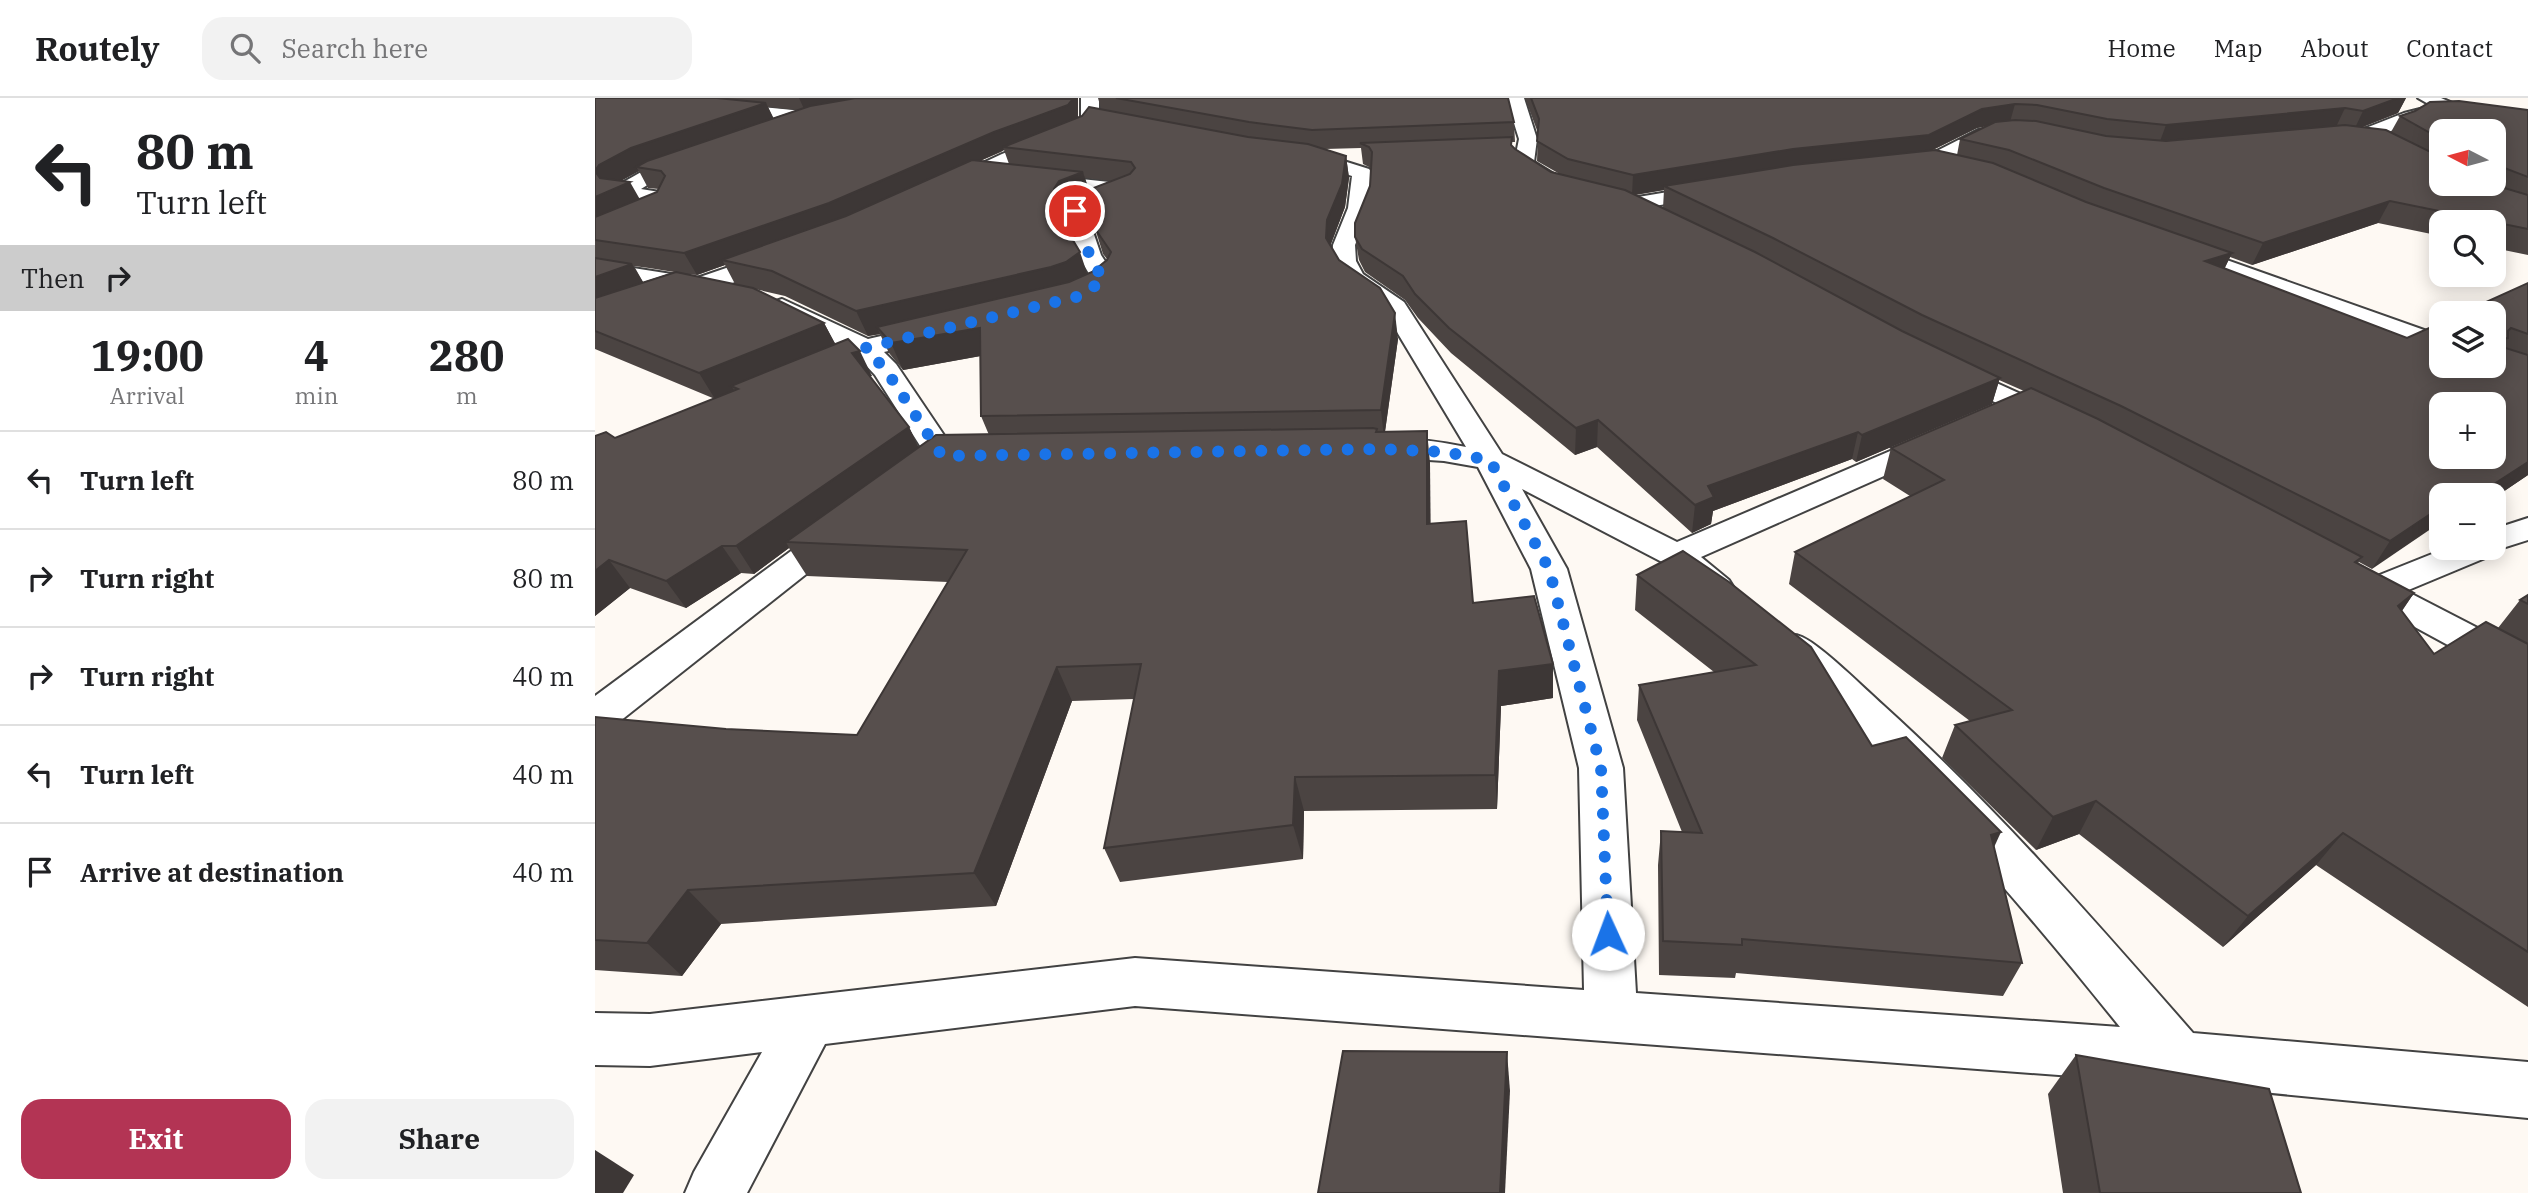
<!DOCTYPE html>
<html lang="en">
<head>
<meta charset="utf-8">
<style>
	body { margin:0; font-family:"IBM Plex Serif",serif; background:#f2f2f2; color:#202124; height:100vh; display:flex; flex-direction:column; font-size:26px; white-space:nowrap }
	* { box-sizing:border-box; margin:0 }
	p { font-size:23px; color:#757577 }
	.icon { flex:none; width:38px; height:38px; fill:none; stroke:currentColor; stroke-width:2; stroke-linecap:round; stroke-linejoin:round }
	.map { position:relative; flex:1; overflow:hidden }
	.details { display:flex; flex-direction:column; background:#fff; width:595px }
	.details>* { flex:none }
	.guide { background:#fff; color:#202124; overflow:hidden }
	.needle { width:46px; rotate:276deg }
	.buttons { position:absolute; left:1834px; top:21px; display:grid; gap:14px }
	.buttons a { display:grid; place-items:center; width:77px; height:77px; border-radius:14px; background:#fff; box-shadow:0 4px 18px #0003; font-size:35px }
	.pin { position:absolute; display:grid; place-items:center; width:60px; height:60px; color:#fff; margin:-30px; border:4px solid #fff; border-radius:50%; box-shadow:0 2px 7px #0007 }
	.me { position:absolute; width:77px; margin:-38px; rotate:358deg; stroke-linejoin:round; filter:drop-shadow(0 0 5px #0008) }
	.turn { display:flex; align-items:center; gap:24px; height:147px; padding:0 21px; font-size:32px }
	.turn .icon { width:91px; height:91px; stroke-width:2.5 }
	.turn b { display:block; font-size:49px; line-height:60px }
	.then { display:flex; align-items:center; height:66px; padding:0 21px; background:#0003; gap:14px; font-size:26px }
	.eta { display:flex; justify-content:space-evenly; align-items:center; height:119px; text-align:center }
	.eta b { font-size:42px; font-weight:700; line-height:49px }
	.primary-button { display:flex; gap:14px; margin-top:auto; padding:14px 21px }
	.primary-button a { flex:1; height:80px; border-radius:21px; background:#b33454; color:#fff; font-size:28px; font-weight:700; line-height:80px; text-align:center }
	.primary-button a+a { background:#f2f2f2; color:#202124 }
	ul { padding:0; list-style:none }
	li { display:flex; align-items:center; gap:21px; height:98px; padding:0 21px; border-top:2px solid #e0e0e0 }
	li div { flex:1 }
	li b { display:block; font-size:26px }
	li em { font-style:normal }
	header { display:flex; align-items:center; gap:42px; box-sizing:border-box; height:98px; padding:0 35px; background:#fff; border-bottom:2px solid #e0e0e0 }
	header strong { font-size:33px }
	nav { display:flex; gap:38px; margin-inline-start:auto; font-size:24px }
	.search { width:490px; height:63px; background:#f2f2f2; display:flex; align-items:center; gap:18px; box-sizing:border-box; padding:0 24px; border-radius:21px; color:#757577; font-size:26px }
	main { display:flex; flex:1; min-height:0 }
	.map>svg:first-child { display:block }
</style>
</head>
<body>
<header>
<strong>Routely</strong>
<div class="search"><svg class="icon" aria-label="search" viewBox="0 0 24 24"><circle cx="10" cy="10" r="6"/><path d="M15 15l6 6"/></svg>Search here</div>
<nav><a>Home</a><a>Map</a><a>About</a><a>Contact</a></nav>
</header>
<main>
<section class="details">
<div class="guide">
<div class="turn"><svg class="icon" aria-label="left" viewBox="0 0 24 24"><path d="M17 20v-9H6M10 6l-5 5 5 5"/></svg><div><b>80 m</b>Turn left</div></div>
<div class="then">Then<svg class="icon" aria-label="right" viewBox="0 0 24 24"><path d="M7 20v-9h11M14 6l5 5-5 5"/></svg></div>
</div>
<div class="eta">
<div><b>19:00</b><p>Arrival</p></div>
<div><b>4</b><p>min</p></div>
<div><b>280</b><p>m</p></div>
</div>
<ul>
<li><svg class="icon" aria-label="left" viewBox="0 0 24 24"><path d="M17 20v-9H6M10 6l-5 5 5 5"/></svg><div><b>Turn left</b></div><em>80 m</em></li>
<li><svg class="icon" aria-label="right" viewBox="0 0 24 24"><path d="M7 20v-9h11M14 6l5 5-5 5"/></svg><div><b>Turn right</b></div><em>80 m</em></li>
<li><svg class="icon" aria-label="right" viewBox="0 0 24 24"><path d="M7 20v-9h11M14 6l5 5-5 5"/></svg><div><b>Turn right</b></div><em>40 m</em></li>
<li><svg class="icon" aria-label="left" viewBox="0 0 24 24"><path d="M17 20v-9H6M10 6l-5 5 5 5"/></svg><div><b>Turn left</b></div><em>40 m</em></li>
<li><svg class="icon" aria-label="arrive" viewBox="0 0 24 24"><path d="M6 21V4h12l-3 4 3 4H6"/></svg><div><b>Arrive at destination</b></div><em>40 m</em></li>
</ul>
<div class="primary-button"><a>Exit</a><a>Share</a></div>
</section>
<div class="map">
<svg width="1933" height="1095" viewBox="0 0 1933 1095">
	<rect width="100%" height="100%" fill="#fef9f3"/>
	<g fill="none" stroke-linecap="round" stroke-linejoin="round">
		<defs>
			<g id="street">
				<path d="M 12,0 L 75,0 L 219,14 L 228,19 L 219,24 L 21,5 Z"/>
				<path d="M 486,0 L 504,0 L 504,21 L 492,36 L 421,64 L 363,91 L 349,91 L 346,87 L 349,83 L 407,56 L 480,28 L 486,20 Z"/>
				<path d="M 911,0 L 929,0 L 942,41 L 939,64 L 975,86 L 978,90 L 975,94 L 961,94 L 919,66 L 924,41 Z"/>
				<path d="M 1823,0 L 1846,0 L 1867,9 L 1933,18 L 1933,28 L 1854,16 L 1822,23 L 1765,45 L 1756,39 L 1758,35 L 1809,15 L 1837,8 Z"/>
				<path d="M 1413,27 L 1422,33 L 1419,37 C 1411,39 1401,39 1393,42 C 1361,54 1331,81 1295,72 L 1292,68 L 1295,64 L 1330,59 L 1383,32 Z"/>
				<path d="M 720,54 L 774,71 L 777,75 L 775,110 L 760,147 L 761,163 L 768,176 L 809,204 L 907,356 L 1082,444 L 1328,339 L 1339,336 L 1350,339 L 1354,345 L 1350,351 L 1106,459 L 1134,482 L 1139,490 L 1134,498 L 1121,502 L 1108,498 L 1069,465 L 927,391 L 972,471 L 1028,670 L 1041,895 L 1525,929 C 1419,797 1309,670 1181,558 L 1176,549 L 1181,540 C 1191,537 1198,535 1207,539 C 1227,548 1270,591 1288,607 C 1400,708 1499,822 1598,935 L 1933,964 L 1933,1020 L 1584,986 L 540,908 L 230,946 L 152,1095 L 90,1095 L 99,1074 L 167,954 L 55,968 L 0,967 L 0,915 L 55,916 L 540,860 L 989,892 L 984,670 L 936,471 L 883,369 L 849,363 L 772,358 L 768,351 L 772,344 C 802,337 841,343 871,349 L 790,214 L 749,185 L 737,163 L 738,147 L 753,110 L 757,78 L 713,64 L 710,60 Z"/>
				<path d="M 98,56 L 105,58 L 108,62 L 105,66 L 62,81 L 46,91 L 77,96 L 80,100 L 72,114 L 0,144 L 0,129 L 56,104 L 18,98 L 15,94 L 18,90 L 48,73 Z"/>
				<path d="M 440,76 L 533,86 L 540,88 L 543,92 L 540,96 L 492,116 L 506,157 L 521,180 C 510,196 487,211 467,206 L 464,201 C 470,192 486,186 496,179 L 483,157 L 469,113 L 472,108 L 506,95 L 433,86 L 430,82 L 433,78 Z"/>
				<path d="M 1121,86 L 1128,88 L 1131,92 L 1128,96 L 1037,112 L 1029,111 L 1026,106 L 1029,101 L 1037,100 Z"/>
				<path d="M 1581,144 L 1846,238 L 1846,255 L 1573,156 L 1570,151 L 1573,146 Z"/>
				<path d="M 184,152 L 192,154 L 196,159 L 192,164 L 109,196 L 0,178 L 0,164 L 102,180 Z"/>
				<path d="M 187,201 L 273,241 L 339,226 L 348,228 L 352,234 L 348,240 L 289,254 L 301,266 L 363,358 L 358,365 L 347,367 L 336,365 L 280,277 L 266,262 C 248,269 226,284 206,279 L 202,273 L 206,267 L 248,249 L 178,214 L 174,209 L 178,204 Z"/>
				<path d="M 1353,263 L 1470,316 L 1475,322 L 1470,328 L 1460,331 L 1450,328 L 1343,277 L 1339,271 L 1343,265 Z"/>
				<path d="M 1933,420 L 1933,442 L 1898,453 L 1895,458 L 1811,493 L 1933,556 L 1933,587 L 1919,583 L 1750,491 L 1745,483 L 1750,475 L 1763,472 L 1782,478 L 1852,450 L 1899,450 L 1899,431 Z"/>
				<path d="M 246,422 L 258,425 L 263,432 L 258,439 L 15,631 L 0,635 L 0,598 L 234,425 Z"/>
			</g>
		</defs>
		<use href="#street" stroke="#424242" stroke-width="4"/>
		<use href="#street" fill="#fff" fill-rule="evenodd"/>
	</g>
	<g fill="#4b4442" fill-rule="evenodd">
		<path d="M 0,0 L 483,0 L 483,19 L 506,11 L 503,0 L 913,0 L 919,24 L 920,44 L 917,44 L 917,48 L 920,51 L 956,74 L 963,75 L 942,63 L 943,35 L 930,0 L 1811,0 L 1803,15 L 1768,29 L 1796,34 L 1805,18 L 1933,12 L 1933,157 L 1899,150 L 1899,124 L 1846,124 L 1846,138 L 1783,125 L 1657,167 L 1635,159 L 1629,171 L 1846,268 L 1899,215 L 1933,185 L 1933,377 L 1899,400 L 1899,397 L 1846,397 L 1777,471 L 1764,464 L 1763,465 L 1819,495 L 1807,513 L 1839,556 L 1903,530 L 1925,502 L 1933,497 L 1933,909 L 1721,767 L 1628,849 L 1484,736 L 1441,752 L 1347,660 L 1360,627 L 1375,623 L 1194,486 L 1200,454 L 1315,398 L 1288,381 L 1296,350 L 1429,293 L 1404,282 L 1397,306 L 1261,364 L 1257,361 L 1118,413 L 1116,426 L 1097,435 L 1002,349 L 980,357 L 856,255 L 823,220 L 810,202 L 770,174 L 764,162 L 760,139 L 775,88 L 776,70 L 768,66 L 766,50 L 730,51 L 751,58 L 754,80 L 750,109 L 735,148 L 744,162 L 803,241 L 790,334 L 835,365 L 835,426 L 878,505 L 958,566 L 958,600 L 906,608 L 902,711 L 709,713 L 708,761 L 525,784 L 509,750 L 539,601 L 477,603 L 401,808 L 126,826 L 87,878 L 0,872 L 0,619 L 131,631 L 262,637 L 353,484 L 212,478 L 194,450 L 159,476 L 146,475 L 91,510 L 35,490 L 0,518 L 2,337 L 20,340 L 120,301 L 0,251 ZM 173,9 L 202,12 L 178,20 ZM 1391,28 L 1365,41 L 1362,57 L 1338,52 L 1382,30 ZM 1846,33 L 1899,33 L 1899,86 L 1846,86 ZM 409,52 L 414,66 L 385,63 L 406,54 ZM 44,73 L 53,90 L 64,91 L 62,94 L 44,101 L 25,83 ZM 490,80 L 516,83 L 494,92 ZM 1069,92 L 1068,110 L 1041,97 ZM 490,98 L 508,156 L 512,161 L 497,174 L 492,176 L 473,134 L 466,114 L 471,106 ZM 130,167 L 140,186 L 90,176 L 102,177 ZM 39,168 L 54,170 L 79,174 L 48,184 ZM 160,191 L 190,198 L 273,238 L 285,236 L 294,255 L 308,272 L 386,258 L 386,318 L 394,337 L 324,350 L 314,329 L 275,278 L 277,278 L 240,246 L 229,225 Z"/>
		<path d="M 1042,477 L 1277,648 L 1399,750 L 1427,865 L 1408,898 L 1141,875 L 1140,880 L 1064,877 L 1063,767 L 1066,733 L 1087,734 L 1042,622 L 1044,587 L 1119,574 L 1040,512 Z"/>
		<path d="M 1481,957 L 1706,1095 L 1468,1095 L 1453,996 Z"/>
	</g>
	<g fill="#3d3736">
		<path d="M 204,0 L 275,0 L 210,13 Z"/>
		<path d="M 478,0 L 483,0 L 483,19 L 408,49 L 409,52 L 244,127 L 127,162 L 130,167 L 102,177 L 89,155 Z"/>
		<path d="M 1803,0 L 1811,0 L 1803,15 L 1759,32 L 1768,13 Z"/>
		<path d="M 171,5 L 180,23 L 47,71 L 41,69 L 44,73 L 17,88 L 35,84 L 47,105 L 0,126 L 0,73 L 4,67 L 36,50 Z"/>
		<path d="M 1420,6 L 1415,24 L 1382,30 L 1329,56 L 1069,88 L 1069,92 L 1037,97 L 1038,77 L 1387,11 Z"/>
		<path d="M 1750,10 L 1741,29 L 1564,46 L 1571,27 Z"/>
		<path d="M 751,58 L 754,80 L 750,109 L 736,146 L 735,164 L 731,140 L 732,122 Z"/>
		<path d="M 488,74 L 495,96 L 471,106 L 466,114 L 459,91 L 464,83 Z"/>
		<path d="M 1795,103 L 1783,125 L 1657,167 L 1668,145 Z"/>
		<path d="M 485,154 L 493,178 L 479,189 L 282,229 L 285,236 L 273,238 L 261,213 Z"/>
		<path d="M 1637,155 L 1626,178 L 1610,163 Z"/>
		<path d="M 37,166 L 51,189 L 0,208 L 0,179 Z"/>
		<path d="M 800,215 L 803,241 L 789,340 L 786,312 Z"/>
		<path d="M 229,225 L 242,249 L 136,288 L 139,292 L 120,301 L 104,275 Z"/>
		<path d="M 385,230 L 396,256 L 308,272 L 296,245 Z"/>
		<path d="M 265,253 L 277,278 L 269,279 L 257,255 Z"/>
		<path d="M 1405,280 L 1397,306 L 1261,364 L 1267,337 Z"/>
		<path d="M 1003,322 L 1002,349 L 980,357 L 981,330 Z"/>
		<path d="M 314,329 L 326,355 L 191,444 L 194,450 L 159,476 L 141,448 Z"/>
		<path d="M 832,333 L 835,365 L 836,460 L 832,426 Z"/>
		<path d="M 1263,334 L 1257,361 L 1118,413 L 1116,426 L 1097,435 L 1100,407 L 1113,388 Z"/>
		<path d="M 1933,364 L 1933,377 L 1899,400 L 1899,397 L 1882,397 Z"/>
		<path d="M 1846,409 L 1846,424 L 1777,471 L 1795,443 Z"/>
		<path d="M 127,448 L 146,475 L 91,510 L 71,483 Z"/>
		<path d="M 14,462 L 35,490 L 0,518 L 0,473 Z"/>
		<path d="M 1819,495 L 1796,528 L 1803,508 Z"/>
		<path d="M 958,566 L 958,600 L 906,608 L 902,711 L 900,677 L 904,573 Z"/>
		<path d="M 462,569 L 477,603 L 401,808 L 379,775 Z"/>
		<path d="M 700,679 L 709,713 L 708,761 L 698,727 Z"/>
		<path d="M 1501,703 L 1484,736 L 1441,752 L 1458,719 Z"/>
		<path d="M 1406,734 L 1390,769 L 1396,737 Z"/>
		<path d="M 1748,735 L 1721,767 L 1628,849 L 1653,818 Z"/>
		<path d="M 93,792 L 126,826 L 87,878 L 52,845 Z"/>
		<path d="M 912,954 L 915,993 L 910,1095 L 905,1095 Z"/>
		<path d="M 0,1052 L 39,1077 L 28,1095 L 0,1095 Z"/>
	</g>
	<g fill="#574f4d" stroke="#3d3736" stroke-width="2" fill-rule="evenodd">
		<path d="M 0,0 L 122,0 L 171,5 L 36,50 L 4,67 L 0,73 Z"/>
		<path d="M 261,0 L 478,1 L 473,7 L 399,34 L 234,105 L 89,155 L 0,142 L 0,119 L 62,94 L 70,78 L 66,73 L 41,69 L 52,63 L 215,8 Z"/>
		<path d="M 521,0 L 913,0 L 919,24 L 717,32 L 654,24 Z"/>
		<path d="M 936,0 L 1803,0 L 1768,13 L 1750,10 L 1571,27 L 1512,21 L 1442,7 L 1420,6 L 1387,11 L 1334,37 L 1198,51 L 1038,77 L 973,61 L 942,43 L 944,21 Z"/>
		<path d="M 1864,3 L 1933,12 L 1933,79 L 1899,66 L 1899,33 L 1846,33 L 1846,41 L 1805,18 L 1820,13 L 1835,4 Z"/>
		<path d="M 494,9 L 653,39 L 713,46 L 751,58 L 747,86 L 732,122 L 731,140 L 744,162 L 785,190 L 800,215 L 786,312 L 386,318 L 385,230 L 296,245 L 282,229 L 474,184 L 497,174 L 512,162 L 516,154 L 501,132 L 488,94 L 535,76 L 540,70 L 536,64 L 408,49 L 487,18 Z"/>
		<path d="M 1420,22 L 1441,23 L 1511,38 L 1571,43 L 1750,27 L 1791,32 L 1846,59 L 1846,86 L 1896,86 L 1933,97 L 1933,131 L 1795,103 L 1668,145 L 1509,90 L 1414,52 L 1365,41 L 1400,24 Z"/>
		<path d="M 917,39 L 916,47 L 920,51 L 956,74 L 1030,92 L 1160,154 L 1307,233 L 1405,280 L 1267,337 L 1263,334 L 1113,388 L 1119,399 L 1100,407 L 1003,322 L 981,330 L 854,230 L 820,196 L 808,178 L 767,151 L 760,139 L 760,125 L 775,88 L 777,54 L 774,49 L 765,45 Z"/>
		<path d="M 1340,52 L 1398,65 L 1491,104 L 1637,155 L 1610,163 L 1812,240 L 1843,226 L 1846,227 L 1846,268 L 1899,268 L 1899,215 L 1867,215 L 1933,185 L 1933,236 L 1916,230 L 1913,233 L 1913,240 L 1901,241 L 1904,248 L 1933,257 L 1933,364 L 1882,397 L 1868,397 L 1866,396 L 1864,397 L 1846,397 L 1846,409 L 1795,443 L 1526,308 L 1327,217 L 1178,140 L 1069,88 L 1198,67 ZM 1846,306 L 1899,306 L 1899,359 L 1846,359 Z"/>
		<path d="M 377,62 L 488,74 L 464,83 L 459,91 L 473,134 L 485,154 L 471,164 L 456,169 L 261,213 L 177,173 L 127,162 L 251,118 Z"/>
		<path d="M 0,73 L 5,80 L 35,84 L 0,99 Z"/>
		<path d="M 0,160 L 37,166 L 0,179 Z"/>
		<path d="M 81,174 L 158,190 L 229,225 L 104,275 L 0,233 L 0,200 Z"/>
		<path d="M 253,241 L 265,253 L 257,255 L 314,329 L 141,448 L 127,448 L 71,483 L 14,462 L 0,473 L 0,338 L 11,334 L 20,340 L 143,291 L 136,288 Z"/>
		<path d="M 1436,290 L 1503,321 L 1767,459 L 1760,464 L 1819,495 L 1803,508 L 1839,556 L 1891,524 L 1933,546 L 1933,854 L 1748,735 L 1653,818 L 1501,703 L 1458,719 L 1360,627 L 1417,612 L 1200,454 L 1349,382 L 1296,350 Z"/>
		<path d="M 778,330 L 782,331 L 781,334 L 832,333 L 832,426 L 871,423 L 878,505 L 939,498 L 958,566 L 904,573 L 900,677 L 700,679 L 698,727 L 509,750 L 546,566 L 462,569 L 379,775 L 93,792 L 52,845 L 0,842 L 0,619 L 131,631 L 262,637 L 372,452 L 191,444 L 341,337 Z"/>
		<path d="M 1088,453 L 1134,484 L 1216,549 L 1277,648 L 1311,639 L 1406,734 L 1396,737 L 1427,865 L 1147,841 L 1147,847 L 1068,843 L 1066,733 L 1107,735 L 1044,587 L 1161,567 L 1042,477 Z"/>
		<path d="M 1933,497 L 1933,506 L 1925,502 Z"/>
		<path d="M 748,953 L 912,954 L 905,1095 L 723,1095 Z"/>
		<path d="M 1481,957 L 1674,991 L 1706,1095 L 1505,1095 Z"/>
	</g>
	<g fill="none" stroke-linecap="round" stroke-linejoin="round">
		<path stroke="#1a73e8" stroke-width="12" stroke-dasharray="0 21.6" d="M 480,113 C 490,137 491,161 509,180 L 489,197 L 270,250 L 291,272 L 347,358 L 783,351 L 849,354 L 895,362 L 954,471 L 1006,670 L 1013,836"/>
	</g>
</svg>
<div class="buttons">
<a><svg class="needle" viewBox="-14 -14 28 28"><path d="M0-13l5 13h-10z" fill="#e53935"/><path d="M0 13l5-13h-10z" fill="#757577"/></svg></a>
<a><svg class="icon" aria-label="search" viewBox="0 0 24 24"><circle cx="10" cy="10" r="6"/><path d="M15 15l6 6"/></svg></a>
<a><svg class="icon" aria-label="layers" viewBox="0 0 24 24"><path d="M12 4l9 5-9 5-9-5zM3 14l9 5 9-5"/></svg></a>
<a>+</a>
<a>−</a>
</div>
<div class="pin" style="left:480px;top:113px;background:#d93025"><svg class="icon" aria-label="arrive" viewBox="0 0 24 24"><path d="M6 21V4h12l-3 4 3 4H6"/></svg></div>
<svg class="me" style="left:1013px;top:836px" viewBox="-20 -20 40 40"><circle r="19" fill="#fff"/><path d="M0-13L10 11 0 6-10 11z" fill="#1a73e8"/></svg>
</div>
</main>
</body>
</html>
